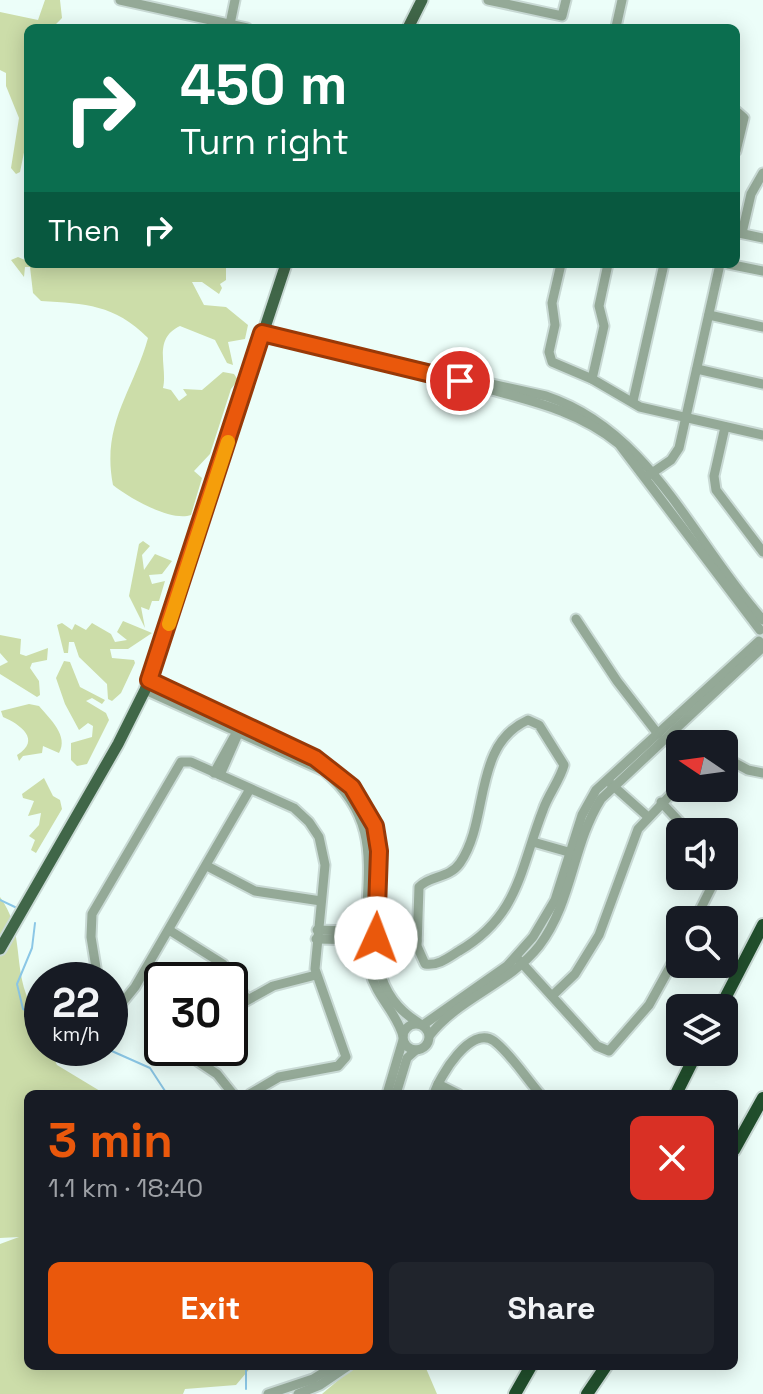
<!DOCTYPE html>
<html lang="en">
<head>
<meta charset="utf-8">
<style>
	body { margin:0; font-family:"Space Grotesk",sans-serif; background:#20242c; color:#f1f3f6; height:100vh; display:flex; flex-direction:column; font-size:30px; white-space:nowrap }
	* { box-sizing:border-box; margin:0 }
	p { font-size:26px; color:#9ea1a6 }
	.icon { flex:none; width:44px; height:44px; fill:none; stroke:currentColor; stroke-width:2; stroke-linecap:round; stroke-linejoin:round }
	.map { position:relative; flex:1; overflow:hidden }
	.drawer { position:absolute; left:24px; top:1090px; width:714px; height:280px; display:flex; flex-direction:column; background:#171b24; border-radius:12px; box-shadow:0 4px 20px #0003 }
	.drawer>* { flex:none }
	.hud { position:absolute; left:24px; top:24px; width:716px; height:244px; border-radius:12px; box-shadow:0 4px 20px #0003; background:#0b6e4f; color:#fff; overflow:hidden }
	.needle { width:52px; rotate:283deg }
	.buttons { position:absolute; left:666px; top:730px; display:grid; gap:16px }
	.buttons a { display:grid; place-items:center; width:72px; height:72px; border-radius:12px; background:#171b24; box-shadow:0 4px 20px #0003; font-size:40px }
	.speed { position:absolute; left:24px; top:962px; display:flex; gap:16px; font-size:40px; font-weight:700; text-align:center }
	.speed>* { display:grid; place-content:center; width:104px; height:104px; border-radius:50%; background:#171b24; box-shadow:0 4px 20px #0003; line-height:1 }
	.speed small { font-size:20px; font-weight:400 }
	.speed .limit { border:4px solid #111; border-radius:12px; background:#fff; color:#111 }
	.pin { position:absolute; display:grid; place-items:center; width:68px; height:68px; color:#fff; margin:-34px; border:4px solid #fff; border-radius:50%; box-shadow:0 2px 8px #0007 }
	.me { position:absolute; width:88px; margin:-44px; rotate:2deg; stroke-linejoin:round; filter:drop-shadow(0 0 6px #0008) }
	.turn { display:flex; align-items:center; gap:28px; height:168px; padding:0 24px; font-size:36px }
	.turn .icon { width:104px; height:104px; stroke-width:2.5 }
	.turn b { display:block; font-size:56px; line-height:68px }
	.then { display:flex; align-items:center; height:76px; padding:0 24px; background:#0003; gap:16px; font-size:30px }
	.round { display:grid; place-items:center; flex:none; width:84px; height:84px; border-radius:12px; background:#20242c }
	.summary { display:flex; align-items:center; justify-content:space-between; height:136px; padding:0 24px }
	h1 { font-size:48px; font-weight:700; line-height:60px; color:#ea580c }
	.action { display:flex; gap:16px; margin-top:auto; padding:16px 24px }
	.action a { flex:1; height:92px; border-radius:12px; background:#ea580c; color:#fff; font-size:32px; font-weight:700; line-height:92px; text-align:center }
	.action a+a { background:#20242c; color:#f1f3f6 }
	.map>svg:first-child { display:block }
</style>
</head>
<body>
<div class="map">
<svg width="763" height="1394" viewBox="0 0 763 1394">
	<rect width="100%" height="100%" fill="#ecfef9"/>
	<g fill="#ccdda9">
		<path d="M 45,0 L 60,0 L 62,18 L 52,28 L 28,28 L 28,133 L 20,172 L 16,174 L 11,168 L 19,118 L 6,86 L 6,73 L 0,70 L 0,12 L 38,20 Z"/>
		<path d="M 18,257 C 32,263 55,272 72,264 L 226,264 L 226,280 L 220,284 L 222,288 L 219,294 L 202,282 L 192,282 L 204,305 L 226,307 L 248,325 L 245,339 L 228,342 L 233,365 L 227,363 L 215,340 L 180,326 C 152,339 168,367 163,388 L 171,390 L 179,401 L 187,395 L 183,389 L 202,390 L 223,372 L 234,374 L 238,380 L 231,389 L 210,454 L 194,471 L 202,478 L 191,515 C 171,522 129,498 113,485 C 101,424 133,392 148,338 C 114,304 86,304 41,301 L 33,293 L 30,267 L 25,267 L 24,277 L 11,260 Z"/>
		<path d="M 143,541 L 150,546 L 142,555 L 144,570 L 155,554 L 172,561 L 162,574 L 149,575 L 152,584 L 165,581 L 159,601 L 152,601 L 149,610 L 141,607 L 145,628 L 129,596 L 139,544 Z"/>
		<path d="M 123,621 L 152,633 L 128,649 L 110,649 L 112,658 L 134,660 L 135,663 L 121,693 L 112,701 L 108,699 L 107,684 L 79,657 L 74,642 L 69,642 L 68,653 L 64,653 L 57,625 L 62,623 L 72,630 L 75,624 L 86,630 L 92,623 L 111,634 L 115,642 L 127,640 L 117,632 Z"/>
		<path d="M 0,635 L 21,639 L 20,654 L 26,656 L 48,648 L 47,660 L 32,663 L 30,668 L 39,681 L 40,695 L 37,697 L 0,674 L 0,666 L 8,662 L 0,653 Z"/>
		<path d="M 64,661 L 70,662 L 80,687 L 105,700 L 102,704 L 92,698 L 86,701 L 106,713 L 109,720 L 87,764 L 77,766 L 71,760 L 71,743 L 92,737 L 93,726 L 88,723 L 79,730 L 65,704 L 56,678 Z"/>
		<path d="M 29,704 L 39,706 C 50,719 69,736 59,753 L 43,746 L 42,753 L 23,756 L 19,761 L 17,755 C 42,740 20,724 3,717 L 1,711 Z"/>
		<path d="M 44,778 L 53,796 L 60,800 L 62,809 L 36,853 L 31,850 L 35,840 L 29,836 L 39,825 L 41,813 L 28,816 L 34,801 L 23,798 L 22,794 Z"/>
		<path d="M 0,897 C 23,929 14,959 26,994 C 32,1013 42,1027 42,1048 L 49,1048 L 57,1065 L 105,1094 L 28,1094 L 28,1366 L 252,1366 L 236,1385 L 185,1389 L 183,1394 L 0,1394 L 0,1244 L 19,1237 L 0,1238 Z"/>
		<path d="M 355,1366 L 425,1366 L 437,1394 L 322,1394 Z"/>
	</g>
	<g fill="none" stroke-linecap="round" stroke-linejoin="round">
		<g stroke="#8bc7e6" stroke-width="2">
			<path d="M 0,900 L 17,908"/>
			<path d="M 35,923 L 32,948 L 17,984 L 23,1009 L 42,1021"/>
			<path d="M 105,1048 L 150,1068 L 167,1094"/>
			<path d="M 246,1389 L 246,1366"/>
		</g>
		<defs>
			<g id="minor">
				<path d="M 120,0 L 247,28"/>
				<path d="M 488,0 L 562,16 L 566,0"/>
				<path d="M 230,24 L 235,0"/>
				<path d="M 616,27 L 622,0"/>
				<path d="M 736,111 L 744,118 L 736,151"/>
				<path d="M 739,233 L 763,238"/>
				<path d="M 742,233 L 751,194 L 763,173"/>
				<path d="M 561,264 L 552,303 L 555,325 L 549,352 L 552,362 L 592,379 L 640,407 L 763,435"/>
				<path d="M 728,264 L 763,271"/>
				<path d="M 709,315 L 763,327"/>
				<path d="M 262,333 L 546,396 C 651,431 693,542 763,620"/>
				<path d="M 697,369 L 763,384"/>
				<path d="M 592,379 L 604,326 L 599,306 L 608,264"/>
				<path d="M 488,389 C 536,402 580,412 619,444 L 760,630"/>
				<path d="M 633,401 L 664,264"/>
				<path d="M 725,427 L 714,476 L 716,490 L 763,552"/>
				<path d="M 649,475 L 671,460 L 679,448 L 720,264"/>
				<path d="M 576,619 L 617,681 L 658,734"/>
				<path d="M 149,680 C 198,702 322,751 354,788 C 412,858 333,972 419,1023"/>
				<path d="M 145,690 L 324,771 C 396,831 355,894 370,971 C 376,997 396,1011 403,1036"/>
				<path d="M 528,720 L 539,725 L 564,765 C 560,780 548,795 543,810 C 520,869 519,916 459,951 C 448,958 438,966 425,964 L 417,946 L 419,887 C 430,875 449,879 460,863 C 490,820 472,745 528,720 Z"/>
				<path d="M 724,757 L 748,770 L 763,773"/>
				<path d="M 214,773 L 234,737"/>
				<path d="M 220,775 L 241,727"/>
				<path d="M 610,783 L 647,816"/>
				<path d="M 661,802 L 689,832"/>
				<path d="M 533,842 L 572,853"/>
				<path d="M 207,866 L 255,891 L 321,901"/>
				<path d="M 695,920 L 717,876"/>
				<path d="M 169,930 L 223,964 L 247,999"/>
				<path d="M 317,930 L 417,933"/>
				<path d="M 316,939 L 417,941"/>
				<path d="M 519,960 L 597,1046 L 609,1051 L 649,1005 L 680,949"/>
				<path d="M 98,980 L 91,937 L 92,914 L 181,762 L 191,762 L 294,808 L 309,822 L 319,837 L 325,865 L 315,969 L 346,1057 L 338,1066 L 279,1077 L 250,1094"/>
				<path d="M 552,996 L 575,974 L 599,935 L 638,829 L 680,785"/>
				<path d="M 110,1000 L 122,1003 L 135,987 L 250,789"/>
				<path d="M 230,1010 L 273,986 L 316,975"/>
				<circle cx="416" cy="1037" r="13"/>
				<path d="M 423,1025 L 507,966 L 533,937 L 555,900 L 582,815 L 596,790 L 759,641"/>
				<path d="M 430,1035 C 459,998 509,984 539,946 C 573,901 572,845 601,799 L 763,647"/>
				<path d="M 192,1048 L 193,1058 L 217,1074 L 233,1094"/>
				<path d="M 438,1084 L 458,1094"/>
				<path d="M 387,1094 L 403,1040"/>
				<path d="M 396,1094 L 407,1058 L 416,1050"/>
				<path d="M 434,1094 C 439,1077 471,1024 494,1041 C 511,1054 526,1078 540,1094"/>
				<path d="M 268,1394 L 313,1379 L 334,1366"/>
				<path d="M 298,1394 L 320,1385 L 348,1366"/>
			</g>
			<g id="major">
				<path d="M 408,28 L 422,0"/>
				<path d="M 0,949 L 118,744 L 145,690 L 286,264"/>
			</g>
			<g id="highway">
				<path d="M 720,1008 L 763,925"/>
				<path d="M 676,1094 L 697,1052"/>
				<path d="M 734,1150 L 763,1098"/>
				<path d="M 515,1394 L 531,1366"/>
				<path d="M 587,1394 L 606,1366"/>
			</g>
		</defs>
		<use href="#minor" stroke="#c9dad5" stroke-width="13"/>
		<use href="#major" stroke="#c9dad5" stroke-width="15"/>
		<use href="#highway" stroke="#c9dad5" stroke-width="16"/>
		<use href="#minor" stroke="#94a997" stroke-width="9"/>
		<use href="#major" stroke="#406648" stroke-width="11"/>
		<use href="#highway" stroke="#214e2c" stroke-width="12"/>
	</g>
	<g fill="none" stroke-linecap="round" stroke-linejoin="round">
		<defs>
			<path id="route" d="M 376,938 L 379,851 L 375,826 L 352,787 L 315,758 L 149,680 L 262,333 L 460,381"/>
		</defs>
		<use href="#route" stroke="#983908" stroke-width="20"/>
		<use href="#route" stroke="#ea580c" stroke-width="14"/>
		<path stroke="#f59e0b" stroke-width="14" d="M 169,624 L 228,442"/>
	</g>
</svg>
<div class="buttons">
<a><svg class="needle" viewBox="-14 -14 28 28"><path d="M0-13l5 13h-10z" fill="#e53935"/><path d="M0 13l5-13h-10z" fill="#9ea1a6"/></svg></a>
<a><svg class="icon" aria-label="sound" viewBox="0 0 24 24"><path d="M4 9h4l5-4v14l-5-4H4zM17 9q2 3 0 6"/></svg></a>
<a><svg class="icon" aria-label="search" viewBox="0 0 24 24"><circle cx="10" cy="10" r="6"/><path d="M15 15l6 6"/></svg></a>
<a><svg class="icon" aria-label="layers" viewBox="0 0 24 24"><path d="M12 4l9 5-9 5-9-5zM3 14l9 5 9-5"/></svg></a>
</div>
<div class="speed"><div>22<small>km/h</small></div><div class="limit">30</div></div>
<div class="pin" style="left:460px;top:381px;background:#d93025"><svg class="icon" aria-label="arrive" viewBox="0 0 24 24"><path d="M6 21V4h12l-3 4 3 4H6"/></svg></div>
<svg class="me" style="left:376px;top:938px" viewBox="-20 -20 40 40"><circle r="19" fill="#fff"/><path d="M0-13L10 11 0 6-10 11z" fill="#ea580c"/></svg>
<div class="hud">
<div class="turn"><svg class="icon" aria-label="right" viewBox="0 0 24 24"><path d="M7 20v-9h11M14 6l5 5-5 5"/></svg><div><b>450 m</b>Turn right</div></div>
<div class="then">Then<svg class="icon" aria-label="right" viewBox="0 0 24 24"><path d="M7 20v-9h11M14 6l5 5-5 5"/></svg></div>
</div>
<section class="drawer">
<div class="summary"><div><h1>3 min</h1><p>1.1 km · 18:40</p></div><a class="round" style="background:#d93025;color:#fff"><svg class="icon" aria-label="close" viewBox="0 0 24 24"><path d="M6 6l12 12M18 6L6 18"/></svg></a></div>
<div class="action"><a>Exit</a><a>Share</a></div>
</section>
</div>
</body>
</html>
